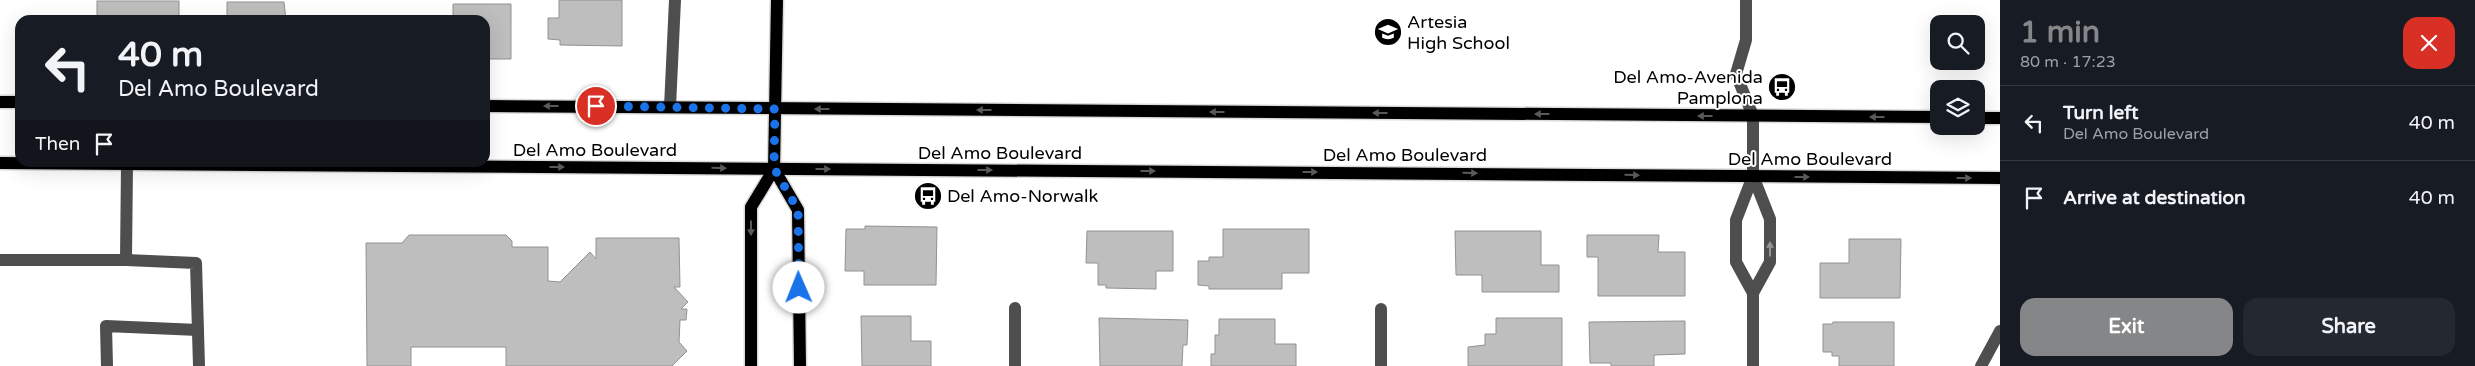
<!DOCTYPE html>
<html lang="en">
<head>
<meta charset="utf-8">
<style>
	body { margin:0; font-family:"Varela Round",sans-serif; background:#242831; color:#f1f3f6; height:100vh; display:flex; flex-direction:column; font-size:19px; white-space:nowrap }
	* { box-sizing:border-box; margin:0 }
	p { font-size:16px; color:#9ea1a6 }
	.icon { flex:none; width:28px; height:28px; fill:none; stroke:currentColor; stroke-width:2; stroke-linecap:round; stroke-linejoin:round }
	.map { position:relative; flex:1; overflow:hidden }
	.details { display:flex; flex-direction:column; background:#171b24; width:475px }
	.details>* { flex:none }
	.top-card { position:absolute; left:15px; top:15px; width:475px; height:152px; border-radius:15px; box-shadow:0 5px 20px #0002; background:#171b24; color:#f1f3f6; overflow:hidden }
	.buttons { position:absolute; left:1930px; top:15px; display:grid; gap:10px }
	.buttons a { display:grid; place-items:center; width:55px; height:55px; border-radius:10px; background:#171b24; box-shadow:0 5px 20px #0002; font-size:25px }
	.pin { position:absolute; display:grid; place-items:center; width:42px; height:42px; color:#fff; margin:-21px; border:2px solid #fff; border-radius:50%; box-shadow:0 1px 5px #0007 }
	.me { position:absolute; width:55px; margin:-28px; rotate:359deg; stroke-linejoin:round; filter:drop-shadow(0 0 4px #0008) }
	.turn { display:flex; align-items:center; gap:18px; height:105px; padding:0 20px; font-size:22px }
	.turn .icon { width:65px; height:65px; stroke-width:2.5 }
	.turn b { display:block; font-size:35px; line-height:42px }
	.then { display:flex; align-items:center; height:48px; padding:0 20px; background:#0003; gap:10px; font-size:19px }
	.round { display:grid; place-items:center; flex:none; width:52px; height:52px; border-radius:15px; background:#242831 }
	.headline { display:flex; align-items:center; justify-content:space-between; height:85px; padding:0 20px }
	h1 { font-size:30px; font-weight:700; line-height:38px; color:#858687 }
	.primary-button { display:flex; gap:10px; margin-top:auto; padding:10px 20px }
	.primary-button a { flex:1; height:58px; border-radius:15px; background:#858687; color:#fff; font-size:20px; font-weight:700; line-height:58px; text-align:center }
	.primary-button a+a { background:#242831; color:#f1f3f6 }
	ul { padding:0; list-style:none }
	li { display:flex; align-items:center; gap:15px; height:75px; padding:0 20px; border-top:1px solid #363941 }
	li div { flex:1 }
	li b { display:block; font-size:19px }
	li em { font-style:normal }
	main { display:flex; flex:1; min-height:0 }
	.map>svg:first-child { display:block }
</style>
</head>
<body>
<main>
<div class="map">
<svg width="2000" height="366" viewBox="0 0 2000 366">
	<rect width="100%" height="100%" fill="#fff"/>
	<g fill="#bebebe" stroke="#929292">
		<path d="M 559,0 L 622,0 L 622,46 L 560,45 L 560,40 L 548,39 L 548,18 L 559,18 Z"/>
		<rect x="97" y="1" width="82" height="19"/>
		<path d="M 227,2 L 284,2 L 286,20 L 227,20 Z"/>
		<path d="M 453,4 L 511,4 L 511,59 L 485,59 L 485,20 L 451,20 L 451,17 L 453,17 Z"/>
		<path d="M 865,226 L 937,227 L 936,285 L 864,285 L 864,271 L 845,271 L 846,229 L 865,229 Z"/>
		<path d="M 1223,229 L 1309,229 L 1309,273 L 1282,273 L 1282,289 L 1209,289 L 1209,286 L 1198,285 L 1198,261 L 1209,261 L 1209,257 L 1223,257 Z"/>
		<path d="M 1087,231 L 1173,231 L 1173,271 L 1156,271 L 1156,289 L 1106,288 L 1106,285 L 1098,285 L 1098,263 L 1086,263 Z"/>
		<path d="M 1455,231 L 1541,231 L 1541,265 L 1559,265 L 1559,292 L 1482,292 L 1482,275 L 1456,275 Z"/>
		<path d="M 409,235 L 506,235 L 512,241 L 512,247 L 548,247 L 548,281 L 560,282 L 590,252 L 596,259 L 596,238 L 679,238 L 680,287 L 674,287 L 688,302 L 681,309 L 687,309 L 686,320 L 680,320 L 679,342 L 687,351 L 672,366 L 506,366 L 506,347 L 411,347 L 411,366 L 367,366 L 366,243 L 402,243 Z"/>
		<path d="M 1587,235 L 1659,235 L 1658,252 L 1685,252 L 1685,296 L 1598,296 L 1598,257 L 1587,257 Z"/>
		<path d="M 1849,239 L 1901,239 L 1900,298 L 1820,298 L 1820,263 L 1849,263 Z"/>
		<path d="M 861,316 L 911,316 L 911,341 L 931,341 L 931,366 L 862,366 Z"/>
		<path d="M 1099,318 L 1188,320 L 1187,345 L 1183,345 L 1182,366 L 1100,366 Z"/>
		<path d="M 1496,318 L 1562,318 L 1562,366 L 1468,366 L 1468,347 L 1485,345 L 1485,334 L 1496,334 Z"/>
		<path d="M 1219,319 L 1275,319 L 1275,344 L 1296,344 L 1296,366 L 1211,366 L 1211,354 L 1215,354 L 1215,335 L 1219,335 Z"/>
		<path d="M 1685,321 L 1685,354 L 1654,355 L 1654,366 L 1611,366 L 1611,363 L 1590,363 L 1589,322 Z"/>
		<path d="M 1833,322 L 1894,322 L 1894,366 L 1839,366 L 1839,356 L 1832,356 L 1832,352 L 1823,352 L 1823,324 L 1832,324 Z"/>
	</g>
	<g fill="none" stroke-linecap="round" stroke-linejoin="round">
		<defs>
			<g id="major">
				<path d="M 777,0 L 774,169 L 798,210 L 800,366"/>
				<path d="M 0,102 L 20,102"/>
				<path d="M 485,106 L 1939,117"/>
				<path d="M 1976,118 L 2000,118"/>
				<path d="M 0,163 L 2000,178"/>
				<path d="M 751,366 L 751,207 L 774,169"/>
			</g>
		</defs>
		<use href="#major" stroke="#dbdbdb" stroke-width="15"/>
		<g stroke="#4e4e4e" stroke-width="12">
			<path d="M 1746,0 L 1746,40 L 1736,74 L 1753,116 L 1753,176 L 1736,220 L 1736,262 L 1753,293"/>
			<path d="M 670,107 L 675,0"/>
			<path d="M 127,164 L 126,260 L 196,263 L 199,366"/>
			<path d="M 0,260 L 126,260"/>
			<path d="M 107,366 L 106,326 L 198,330"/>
			<path d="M 1015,366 L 1015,308"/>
			<path d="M 1381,366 L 1381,309"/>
			<path d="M 1753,366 L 1753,293 L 1770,262 L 1770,219 L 1753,176"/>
			<path d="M 1981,366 L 2000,331"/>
		</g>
		<use href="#major" stroke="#000" stroke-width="12"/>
	</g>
	<defs><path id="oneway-solid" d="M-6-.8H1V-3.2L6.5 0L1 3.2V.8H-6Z" transform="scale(1.25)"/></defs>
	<g fill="#595959">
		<use href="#oneway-solid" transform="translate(551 106) rotate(-180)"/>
		<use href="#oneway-solid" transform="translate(822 109) rotate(-180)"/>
		<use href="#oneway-solid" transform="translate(984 110) rotate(-180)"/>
		<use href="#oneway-solid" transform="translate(1217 112) rotate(-180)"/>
		<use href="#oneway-solid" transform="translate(1380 113) rotate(-180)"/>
		<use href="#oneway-solid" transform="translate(1542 114) rotate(-180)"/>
		<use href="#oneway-solid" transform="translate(1705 116) rotate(-180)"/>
		<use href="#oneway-solid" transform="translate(1877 117) rotate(-180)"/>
		<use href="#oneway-solid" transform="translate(557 167)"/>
		<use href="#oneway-solid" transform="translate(719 168) rotate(1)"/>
		<use href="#oneway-solid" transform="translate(823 169)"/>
		<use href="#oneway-solid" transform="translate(985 170)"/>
		<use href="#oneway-solid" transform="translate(1148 171)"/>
		<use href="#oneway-solid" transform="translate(1310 172)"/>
		<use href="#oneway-solid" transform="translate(1470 173) rotate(1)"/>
		<use href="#oneway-solid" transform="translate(1632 175) rotate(1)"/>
		<use href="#oneway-solid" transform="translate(1802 177)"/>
		<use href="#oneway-solid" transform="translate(1964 178)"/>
		<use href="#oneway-solid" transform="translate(751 228) rotate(90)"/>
	</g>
	<use fill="#959595" href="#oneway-solid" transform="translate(1770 249) rotate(-90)"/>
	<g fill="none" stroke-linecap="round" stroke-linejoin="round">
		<path stroke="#1a73e8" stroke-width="9" stroke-dasharray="0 16.2" d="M 596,106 L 775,109 L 774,168 L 798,210 L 799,288"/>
	</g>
	<defs>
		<symbol id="school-disc" viewBox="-11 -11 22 22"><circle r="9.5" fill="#000" stroke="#fff"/><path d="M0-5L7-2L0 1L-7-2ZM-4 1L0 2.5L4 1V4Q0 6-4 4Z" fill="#fff"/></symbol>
		<symbol id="bus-disc" viewBox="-11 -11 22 22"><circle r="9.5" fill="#000" stroke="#fff"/><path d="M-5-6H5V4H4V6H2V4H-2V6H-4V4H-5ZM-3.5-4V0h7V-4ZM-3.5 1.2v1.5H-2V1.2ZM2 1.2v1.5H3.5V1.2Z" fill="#fff"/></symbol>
	</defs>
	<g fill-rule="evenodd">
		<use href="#school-disc" x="1372" y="16" width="32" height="32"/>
		<use href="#bus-disc" x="1766" y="71" width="32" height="32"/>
		<use href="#bus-disc" x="912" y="180" width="32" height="32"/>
	</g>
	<g text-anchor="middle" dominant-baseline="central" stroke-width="4" stroke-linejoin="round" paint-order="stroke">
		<g font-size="18" fill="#000" stroke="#fff" text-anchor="start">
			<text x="1407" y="22">Artesia<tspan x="1407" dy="21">High School</tspan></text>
			<text x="1763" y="77" text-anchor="end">Del Amo-Avenida<tspan x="1763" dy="21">Pamplona</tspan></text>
			<text x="947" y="196">Del Amo-Norwalk</text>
		</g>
		<g font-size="18" fill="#000" stroke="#fff">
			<text x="595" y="150">Del Amo Boulevard</text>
			<text x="1000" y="153">Del Amo Boulevard</text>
			<text x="1405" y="155">Del Amo Boulevard</text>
			<text x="1810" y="159">Del Amo Boulevard</text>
		</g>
	</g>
</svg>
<div class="buttons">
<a><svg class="icon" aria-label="search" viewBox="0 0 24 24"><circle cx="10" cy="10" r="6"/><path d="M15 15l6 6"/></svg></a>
<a><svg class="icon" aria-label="layers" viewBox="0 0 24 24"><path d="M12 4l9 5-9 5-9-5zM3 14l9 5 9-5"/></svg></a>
</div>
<div class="pin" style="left:596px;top:106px;background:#d93025"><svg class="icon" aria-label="arrive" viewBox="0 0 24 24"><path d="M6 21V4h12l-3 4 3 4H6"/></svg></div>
<svg class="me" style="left:799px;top:288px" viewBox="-20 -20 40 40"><circle r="19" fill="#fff"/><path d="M0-13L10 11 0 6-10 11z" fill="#1a73e8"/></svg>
<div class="top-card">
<div class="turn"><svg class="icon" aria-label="left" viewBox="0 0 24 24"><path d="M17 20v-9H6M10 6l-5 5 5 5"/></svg><div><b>40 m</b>Del Amo Boulevard</div></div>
<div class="then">Then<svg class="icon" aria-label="arrive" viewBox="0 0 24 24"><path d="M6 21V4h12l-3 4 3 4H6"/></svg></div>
</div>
</div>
<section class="details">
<div class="headline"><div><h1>1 min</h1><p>80 m · 17:23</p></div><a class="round" style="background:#d93025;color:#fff"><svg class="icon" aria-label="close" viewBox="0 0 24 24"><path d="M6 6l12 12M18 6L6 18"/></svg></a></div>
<ul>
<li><svg class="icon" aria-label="left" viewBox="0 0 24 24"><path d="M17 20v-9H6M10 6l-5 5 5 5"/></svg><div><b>Turn left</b><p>Del Amo Boulevard</p></div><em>40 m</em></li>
<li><svg class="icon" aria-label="arrive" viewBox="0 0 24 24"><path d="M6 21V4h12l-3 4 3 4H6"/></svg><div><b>Arrive at destination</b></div><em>40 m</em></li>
</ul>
<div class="primary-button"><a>Exit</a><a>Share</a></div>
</section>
</main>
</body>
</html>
